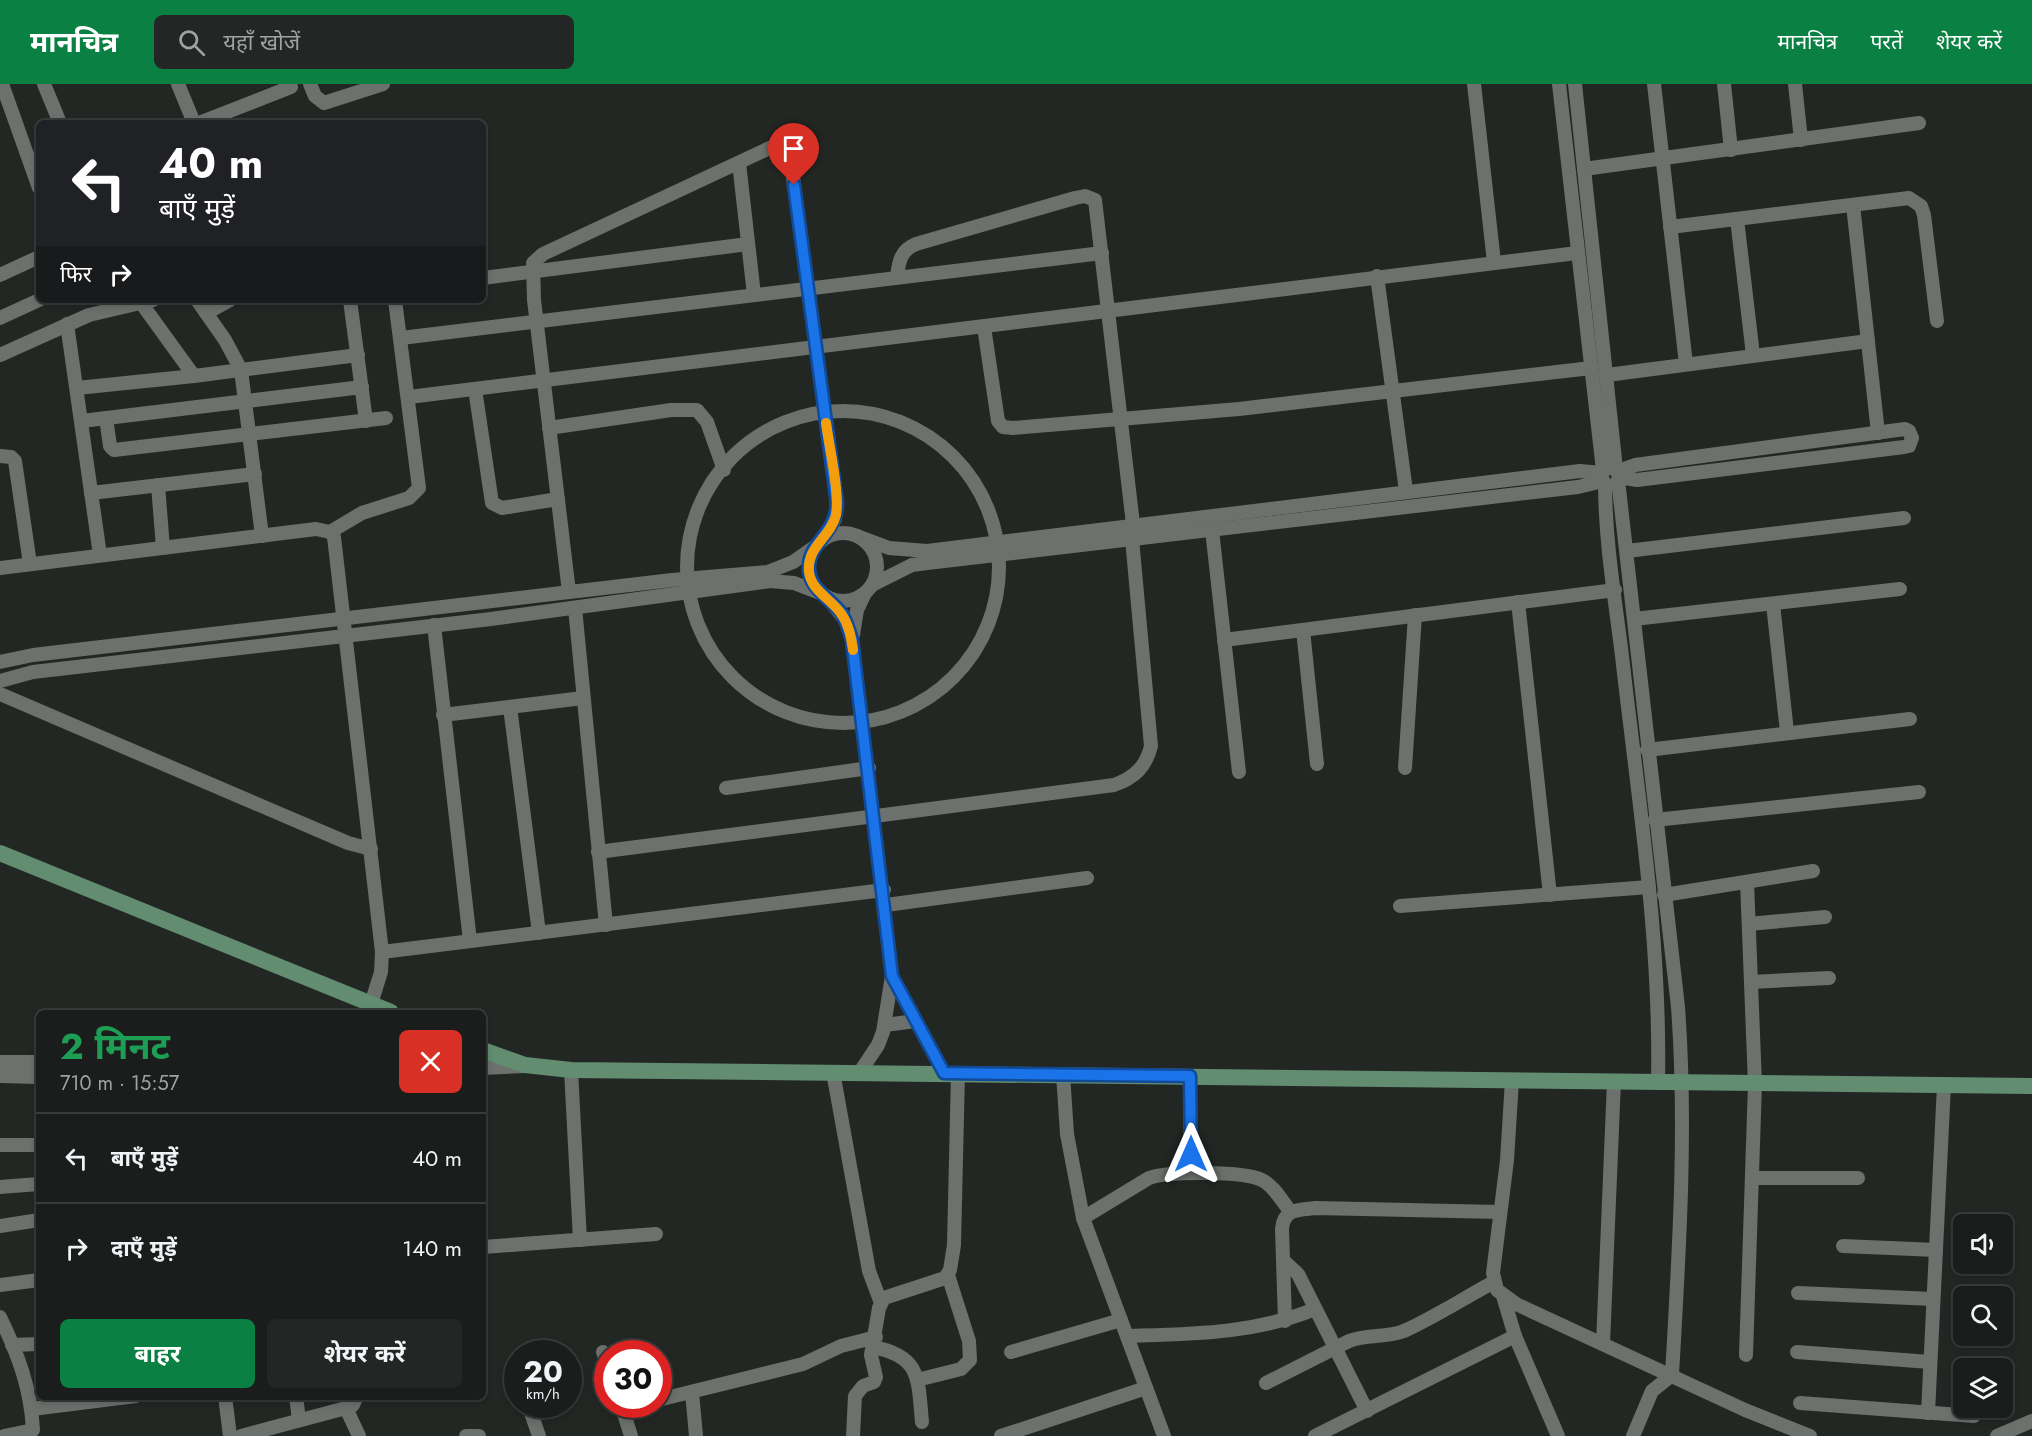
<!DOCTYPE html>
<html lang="hi">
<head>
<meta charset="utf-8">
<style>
	body { margin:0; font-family:Jost,"Noto Sans Devanagari",sans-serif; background:#232624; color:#f1f3f6; height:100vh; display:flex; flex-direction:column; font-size:22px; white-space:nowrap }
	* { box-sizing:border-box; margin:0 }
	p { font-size:20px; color:#9fa2a3 }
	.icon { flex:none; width:33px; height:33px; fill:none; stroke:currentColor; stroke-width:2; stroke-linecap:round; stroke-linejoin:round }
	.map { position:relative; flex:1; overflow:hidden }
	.side { position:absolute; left:36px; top:926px; width:450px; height:390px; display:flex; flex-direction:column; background:#1a1d1b; border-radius:9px; box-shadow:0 3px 9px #0003,0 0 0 2px #383b3a }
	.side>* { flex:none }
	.guide { position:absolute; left:36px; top:36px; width:450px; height:183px; border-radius:9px; box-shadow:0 3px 9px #0003,0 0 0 2px #383b3a; background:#202124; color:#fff; overflow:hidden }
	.fabs { position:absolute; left:1953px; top:1130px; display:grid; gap:12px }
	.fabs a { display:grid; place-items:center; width:60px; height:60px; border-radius:9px; background:#1a1d1b; box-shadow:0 3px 9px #0003,0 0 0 2px #383b3a; font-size:30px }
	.speed { position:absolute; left:504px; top:1256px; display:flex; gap:12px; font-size:30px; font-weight:700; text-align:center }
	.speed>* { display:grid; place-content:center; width:78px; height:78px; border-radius:50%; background:#1a1d1b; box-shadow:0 3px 9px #0003,0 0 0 2px #383b3a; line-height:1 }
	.speed small { font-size:15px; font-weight:400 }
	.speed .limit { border:9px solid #d22; background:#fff; color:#111 }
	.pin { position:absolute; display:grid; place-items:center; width:51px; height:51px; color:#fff; margin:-62px -26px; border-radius:50% 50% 50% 0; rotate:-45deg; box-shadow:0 0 6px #0007 }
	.pin .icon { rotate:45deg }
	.me { position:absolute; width:66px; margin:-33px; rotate:0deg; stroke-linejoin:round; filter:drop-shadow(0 0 4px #0008) }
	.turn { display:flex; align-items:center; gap:21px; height:126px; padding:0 24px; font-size:27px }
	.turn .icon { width:78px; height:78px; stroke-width:2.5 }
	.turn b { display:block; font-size:42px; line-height:51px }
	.then { display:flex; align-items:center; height:57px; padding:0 24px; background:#0003; gap:12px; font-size:22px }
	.round { display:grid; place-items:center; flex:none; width:63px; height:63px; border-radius:9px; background:#232624 }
	.summary { display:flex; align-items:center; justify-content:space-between; height:102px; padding:0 24px }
	h1 { font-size:36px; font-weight:700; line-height:45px; color:#1e9e55 }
	.button { display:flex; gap:12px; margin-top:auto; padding:12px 24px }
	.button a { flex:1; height:69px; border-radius:9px; background:#0b8043; color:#fff; font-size:24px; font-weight:700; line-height:69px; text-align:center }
	.button a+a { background:#232624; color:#f1f3f6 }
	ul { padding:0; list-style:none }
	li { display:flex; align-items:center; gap:18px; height:90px; padding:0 24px; border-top:2px solid #383b3a }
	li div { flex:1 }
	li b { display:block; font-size:22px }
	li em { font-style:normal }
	header { display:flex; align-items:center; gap:36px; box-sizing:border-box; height:84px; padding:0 30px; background:#0b8043; color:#fff }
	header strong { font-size:28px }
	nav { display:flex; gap:33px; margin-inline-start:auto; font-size:21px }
	.search { width:420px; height:54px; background:#232624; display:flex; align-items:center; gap:15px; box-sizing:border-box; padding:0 21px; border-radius:9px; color:#9fa2a3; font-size:22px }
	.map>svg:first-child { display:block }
</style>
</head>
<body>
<header>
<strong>मानचित्र</strong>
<div class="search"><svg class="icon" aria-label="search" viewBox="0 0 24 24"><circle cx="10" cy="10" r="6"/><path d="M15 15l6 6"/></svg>यहाँ खोजें</div>
<nav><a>मानचित्र</a><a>परतें</a><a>शेयर करें</a></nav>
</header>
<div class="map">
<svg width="2032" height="1352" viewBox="0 0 2032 1352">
	<rect width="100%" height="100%" fill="#232724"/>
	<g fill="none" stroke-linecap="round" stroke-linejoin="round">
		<g stroke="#6c716d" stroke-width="14">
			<path d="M 2,0 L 39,104"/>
			<path d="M 44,0 L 60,39"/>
			<path d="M 178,0 L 194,39"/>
			<path d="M 310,0 L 315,12 L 324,19 L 383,0"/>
			<path d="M 1474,0 L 1494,178"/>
			<path d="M 1559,0 L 1603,386"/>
			<path d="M 1575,0 L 1616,385"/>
			<path d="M 1654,0 L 1686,280"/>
			<path d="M 1724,0 L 1731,66"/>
			<path d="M 1795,0 L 1801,56"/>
			<path d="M 199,39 L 291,3"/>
			<path d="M 739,79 L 754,211"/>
			<path d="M 1584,85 L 1919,39"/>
			<path d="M 1853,121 L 1878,349"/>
			<path d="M 1737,135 L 1753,271"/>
			<path d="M 1670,143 L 1909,114 L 1921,122 L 1924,131 L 1937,237"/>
			<path d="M 0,191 L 39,173"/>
			<path d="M 897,192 C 899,177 901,166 916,160 L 1075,114 L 1085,112 L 1095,116 L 1133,440"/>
			<path d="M 1377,192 L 1406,407"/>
			<path d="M 483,194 L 748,160"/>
			<path d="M 139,216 L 194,292"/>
			<path d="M 197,216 L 225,256 L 241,286 L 262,452"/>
			<path d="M 350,216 L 366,337"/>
			<path d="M 206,229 L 230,216"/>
			<path d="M 0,234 L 39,216"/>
			<path d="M 67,240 L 100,471"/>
			<path d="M 984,243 L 998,337 L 1003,343 L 1013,344 L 1239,325 L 1591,284"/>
			<path d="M 401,254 L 1102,169"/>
			<path d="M 0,271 L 89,231 L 153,216"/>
			<path d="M 1607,291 L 1868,257"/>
			<path d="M 77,304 L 194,292 L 358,271"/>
			<path d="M 475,305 L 492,419 L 502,424 L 558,415"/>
			<path d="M 409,313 L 1577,169"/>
			<circle cx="843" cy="483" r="156"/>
			<path d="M 106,334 L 110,362 L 114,366 L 386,334"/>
			<path d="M 82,337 L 362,303"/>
			<path d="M 549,344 L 671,326 L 697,326 L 707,338 L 724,386"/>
			<path d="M 0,372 L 11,373 L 15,377 L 30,480"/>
			<path d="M 1602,395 L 1602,389 L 1608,383 L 1616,385 L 1619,393 L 1637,396 L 1904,363 L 1909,362 L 1912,354 L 1909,347 L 1905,345 L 1635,381 L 1618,387"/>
			<path d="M 1618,396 L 1678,923 C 1687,1045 1679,1168 1672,1291 L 1652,1307 L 1633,1352"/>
			<path d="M 1605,399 C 1605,456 1615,515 1622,572 C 1638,714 1661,855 1658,998"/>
			<path d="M 158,401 L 163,464"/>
			<path d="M 91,409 L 255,390"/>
			<path d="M 1212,446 L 1239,688"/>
			<path d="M 330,448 L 362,429 L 409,414 L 419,404 L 395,216"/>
			<circle cx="843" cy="483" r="34"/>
			<path d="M 857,452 L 889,464 L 927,467 L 1580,387 L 1602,389"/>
			<path d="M 1627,467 L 1904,434"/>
			<path d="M 0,484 L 316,445 L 330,448 L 334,453 L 382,868 L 381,888 L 371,920"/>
			<path d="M 872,501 L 912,481 L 927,479 L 1578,403 L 1603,397"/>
			<path d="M 569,508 L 534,216 L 533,179 L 543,170 L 776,61 L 787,62 L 790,71 L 837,419 L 835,435 L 824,454"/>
			<path d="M 828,514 L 846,537 L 852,556 L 892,892 L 883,948 L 878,961 L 860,988"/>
			<path d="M 1518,518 L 1550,811"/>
			<path d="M 1773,520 L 1787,648"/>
			<path d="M 575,524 L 606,841"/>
			<path d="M 1634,535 L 1900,505"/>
			<path d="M 434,541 L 470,857"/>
			<path d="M 1303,546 L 1317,680"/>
			<path d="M 853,551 L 857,526 L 865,509"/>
			<path d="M 1224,556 L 1615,506"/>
			<path d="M 0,578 L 33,571 L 672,496 L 768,488 L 793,478 L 816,462"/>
			<path d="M 0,597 L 33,588 L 491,535 L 770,497 L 794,499 L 820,509"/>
			<path d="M 0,610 L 348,759 L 371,765"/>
			<path d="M 510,623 L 539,849"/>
			<path d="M 443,631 L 583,614"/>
			<path d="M 1647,666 L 1910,635"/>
			<path d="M 1405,684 L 1415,531"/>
			<path d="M 726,704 L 869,684"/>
			<path d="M 1655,736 L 1919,708"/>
			<path d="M 598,768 L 1114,701 C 1134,694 1146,683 1151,662 L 1132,455"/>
			<path d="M 1664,811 L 1813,787"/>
			<path d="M 886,821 L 1087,794"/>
			<path d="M 1400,822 L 1649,803"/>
			<path d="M 1749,840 L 1825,833"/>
			<path d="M 382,868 L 884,806"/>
			<path d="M 892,892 L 944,989"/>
			<path d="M 1751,898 L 1829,894"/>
			<path d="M 885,941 L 915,937"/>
			<path d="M 571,986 L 580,1156"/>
			<path d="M 833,988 L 869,1187 L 881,1219"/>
			<path d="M 1063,990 L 1067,1050 L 1083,1134 L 1164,1352"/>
			<path d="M 1190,992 L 1190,1089"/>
			<path d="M 1512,996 L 1507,1076 L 1493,1189 L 1497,1206 L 1516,1220 L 1745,1326 L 1810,1352"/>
			<path d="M 0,1061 L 39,1061"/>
			<path d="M 1752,1094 L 1858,1094"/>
			<path d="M 0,1103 L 39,1100"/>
			<path d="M 1083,1134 L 1149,1094 C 1168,1087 1244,1087 1262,1096 C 1274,1102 1282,1117 1290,1127"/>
			<path d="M 0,1142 L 39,1136"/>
			<path d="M 1843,1162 L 1936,1166"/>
			<path d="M 483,1163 L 656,1150"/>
			<path d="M 1283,1176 L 1298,1190 L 1367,1327"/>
			<path d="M 0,1201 L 39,1196"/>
			<path d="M 1798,1209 L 1933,1215"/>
			<path d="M 1503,1212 L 1515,1252 L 1558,1352"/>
			<path d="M 0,1233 C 18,1270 31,1305 33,1346 L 4,1352"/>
			<path d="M 1285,1237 L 1282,1145 C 1284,1124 1299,1126 1316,1124 L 1500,1128"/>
			<path d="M 1127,1252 C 1192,1250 1254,1250 1315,1225"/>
			<path d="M 1603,1260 L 1614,997"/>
			<path d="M 12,1261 L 39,1260"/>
			<path d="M 873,1263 C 921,1272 918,1295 922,1338"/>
			<path d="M 603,1268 L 608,1280"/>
			<path d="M 1011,1268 L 1121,1236"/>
			<path d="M 1797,1268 L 1930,1278"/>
			<path d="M 1746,1271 L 1755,1000 L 1747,798"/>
			<path d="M 917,1296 L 961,1285 L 970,1276 L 969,1257 L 948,1191"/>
			<path d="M 1266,1299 L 1349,1257 C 1367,1250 1386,1254 1404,1247 C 1435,1233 1464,1214 1494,1198"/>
			<path d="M 692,1308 L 696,1352"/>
			<path d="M 225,1312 L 230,1352"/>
			<path d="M 296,1312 L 299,1336"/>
			<path d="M 658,1316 L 803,1280 L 841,1262 L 876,1253"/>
			<path d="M 1800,1319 L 1974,1332"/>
			<path d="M 528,1320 L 539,1352"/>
			<path d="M 621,1320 L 631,1352"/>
			<path d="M 346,1324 L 359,1352"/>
			<path d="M 32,1325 L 136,1312"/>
			<path d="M 623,1326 L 645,1320"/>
			<path d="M 1928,1329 L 1944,1001"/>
			<path d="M 241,1352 L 346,1324 L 353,1321 L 357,1312"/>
			<path d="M 466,1352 L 479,1352"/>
			<path d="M 853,1352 L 855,1312 L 863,1302 L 874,1298 L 876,1293 L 871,1271 L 879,1224 L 884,1214 L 945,1194 L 950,1186 L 954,1161 L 958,989"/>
			<path d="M 1001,1352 L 1146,1304"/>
			<path d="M 1315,1352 L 1515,1252"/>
			<path d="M 1997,1352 L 2032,1337"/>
		</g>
		<g stroke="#6c716d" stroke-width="16">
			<path d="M 0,979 L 39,979"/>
			<path d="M 483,983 L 525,981"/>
			<path d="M 0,991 L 39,992"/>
		</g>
		<g stroke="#628d71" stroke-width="16">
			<path d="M 0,769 L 391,928"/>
			<path d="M 483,966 L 525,981 L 571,986 L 2032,1002"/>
		</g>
	</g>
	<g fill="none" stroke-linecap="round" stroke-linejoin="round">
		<defs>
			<path id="route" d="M 794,101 L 837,419 C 836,450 810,458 809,481 C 807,505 830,513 842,530 C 847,538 849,547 852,556 L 892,892 L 944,989 L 1190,992 L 1191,1070"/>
		</defs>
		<use href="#route" stroke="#114b97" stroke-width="15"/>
		<use href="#route" stroke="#1a73e8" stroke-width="10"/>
		<path stroke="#f59e0b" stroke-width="10" d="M 826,339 C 829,362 840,409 836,431 C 831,453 806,463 809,488 C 811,507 832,515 842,531 C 849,541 851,553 853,566"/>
	</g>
</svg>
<div class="fabs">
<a><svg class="icon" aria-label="sound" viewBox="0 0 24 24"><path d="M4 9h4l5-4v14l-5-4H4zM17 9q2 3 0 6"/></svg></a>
<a><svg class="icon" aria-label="search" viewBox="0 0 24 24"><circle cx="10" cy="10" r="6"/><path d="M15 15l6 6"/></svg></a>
<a><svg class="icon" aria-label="layers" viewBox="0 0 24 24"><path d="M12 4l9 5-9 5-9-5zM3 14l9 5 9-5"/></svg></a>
</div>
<div class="speed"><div>20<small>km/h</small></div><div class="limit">30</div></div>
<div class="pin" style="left:794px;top:101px;background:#d93025"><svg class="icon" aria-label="arrive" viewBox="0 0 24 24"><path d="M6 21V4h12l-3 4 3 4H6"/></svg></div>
<svg class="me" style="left:1191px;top:1070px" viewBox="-20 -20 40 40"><path d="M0-17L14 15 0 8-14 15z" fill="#1a73e8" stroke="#fff" stroke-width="4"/></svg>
<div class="guide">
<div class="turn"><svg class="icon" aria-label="left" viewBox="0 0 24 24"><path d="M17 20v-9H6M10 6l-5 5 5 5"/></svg><div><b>40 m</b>बाएँ मुड़ें</div></div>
<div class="then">फिर<svg class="icon" aria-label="right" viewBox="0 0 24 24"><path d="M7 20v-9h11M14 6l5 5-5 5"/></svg></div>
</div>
<section class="side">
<div class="summary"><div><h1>2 मिनट</h1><p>710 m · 15:57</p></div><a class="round" style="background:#d93025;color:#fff"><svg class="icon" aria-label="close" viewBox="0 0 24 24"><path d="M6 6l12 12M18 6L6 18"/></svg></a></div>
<ul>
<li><svg class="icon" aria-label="left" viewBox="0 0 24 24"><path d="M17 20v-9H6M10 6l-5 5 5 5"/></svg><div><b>बाएँ मुड़ें</b></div><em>40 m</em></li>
<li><svg class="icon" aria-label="right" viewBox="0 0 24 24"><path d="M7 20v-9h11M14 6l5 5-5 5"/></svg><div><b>दाएँ मुड़ें</b></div><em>140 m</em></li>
</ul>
<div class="button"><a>बाहर</a><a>शेयर करें</a></div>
</section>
</div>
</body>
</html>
